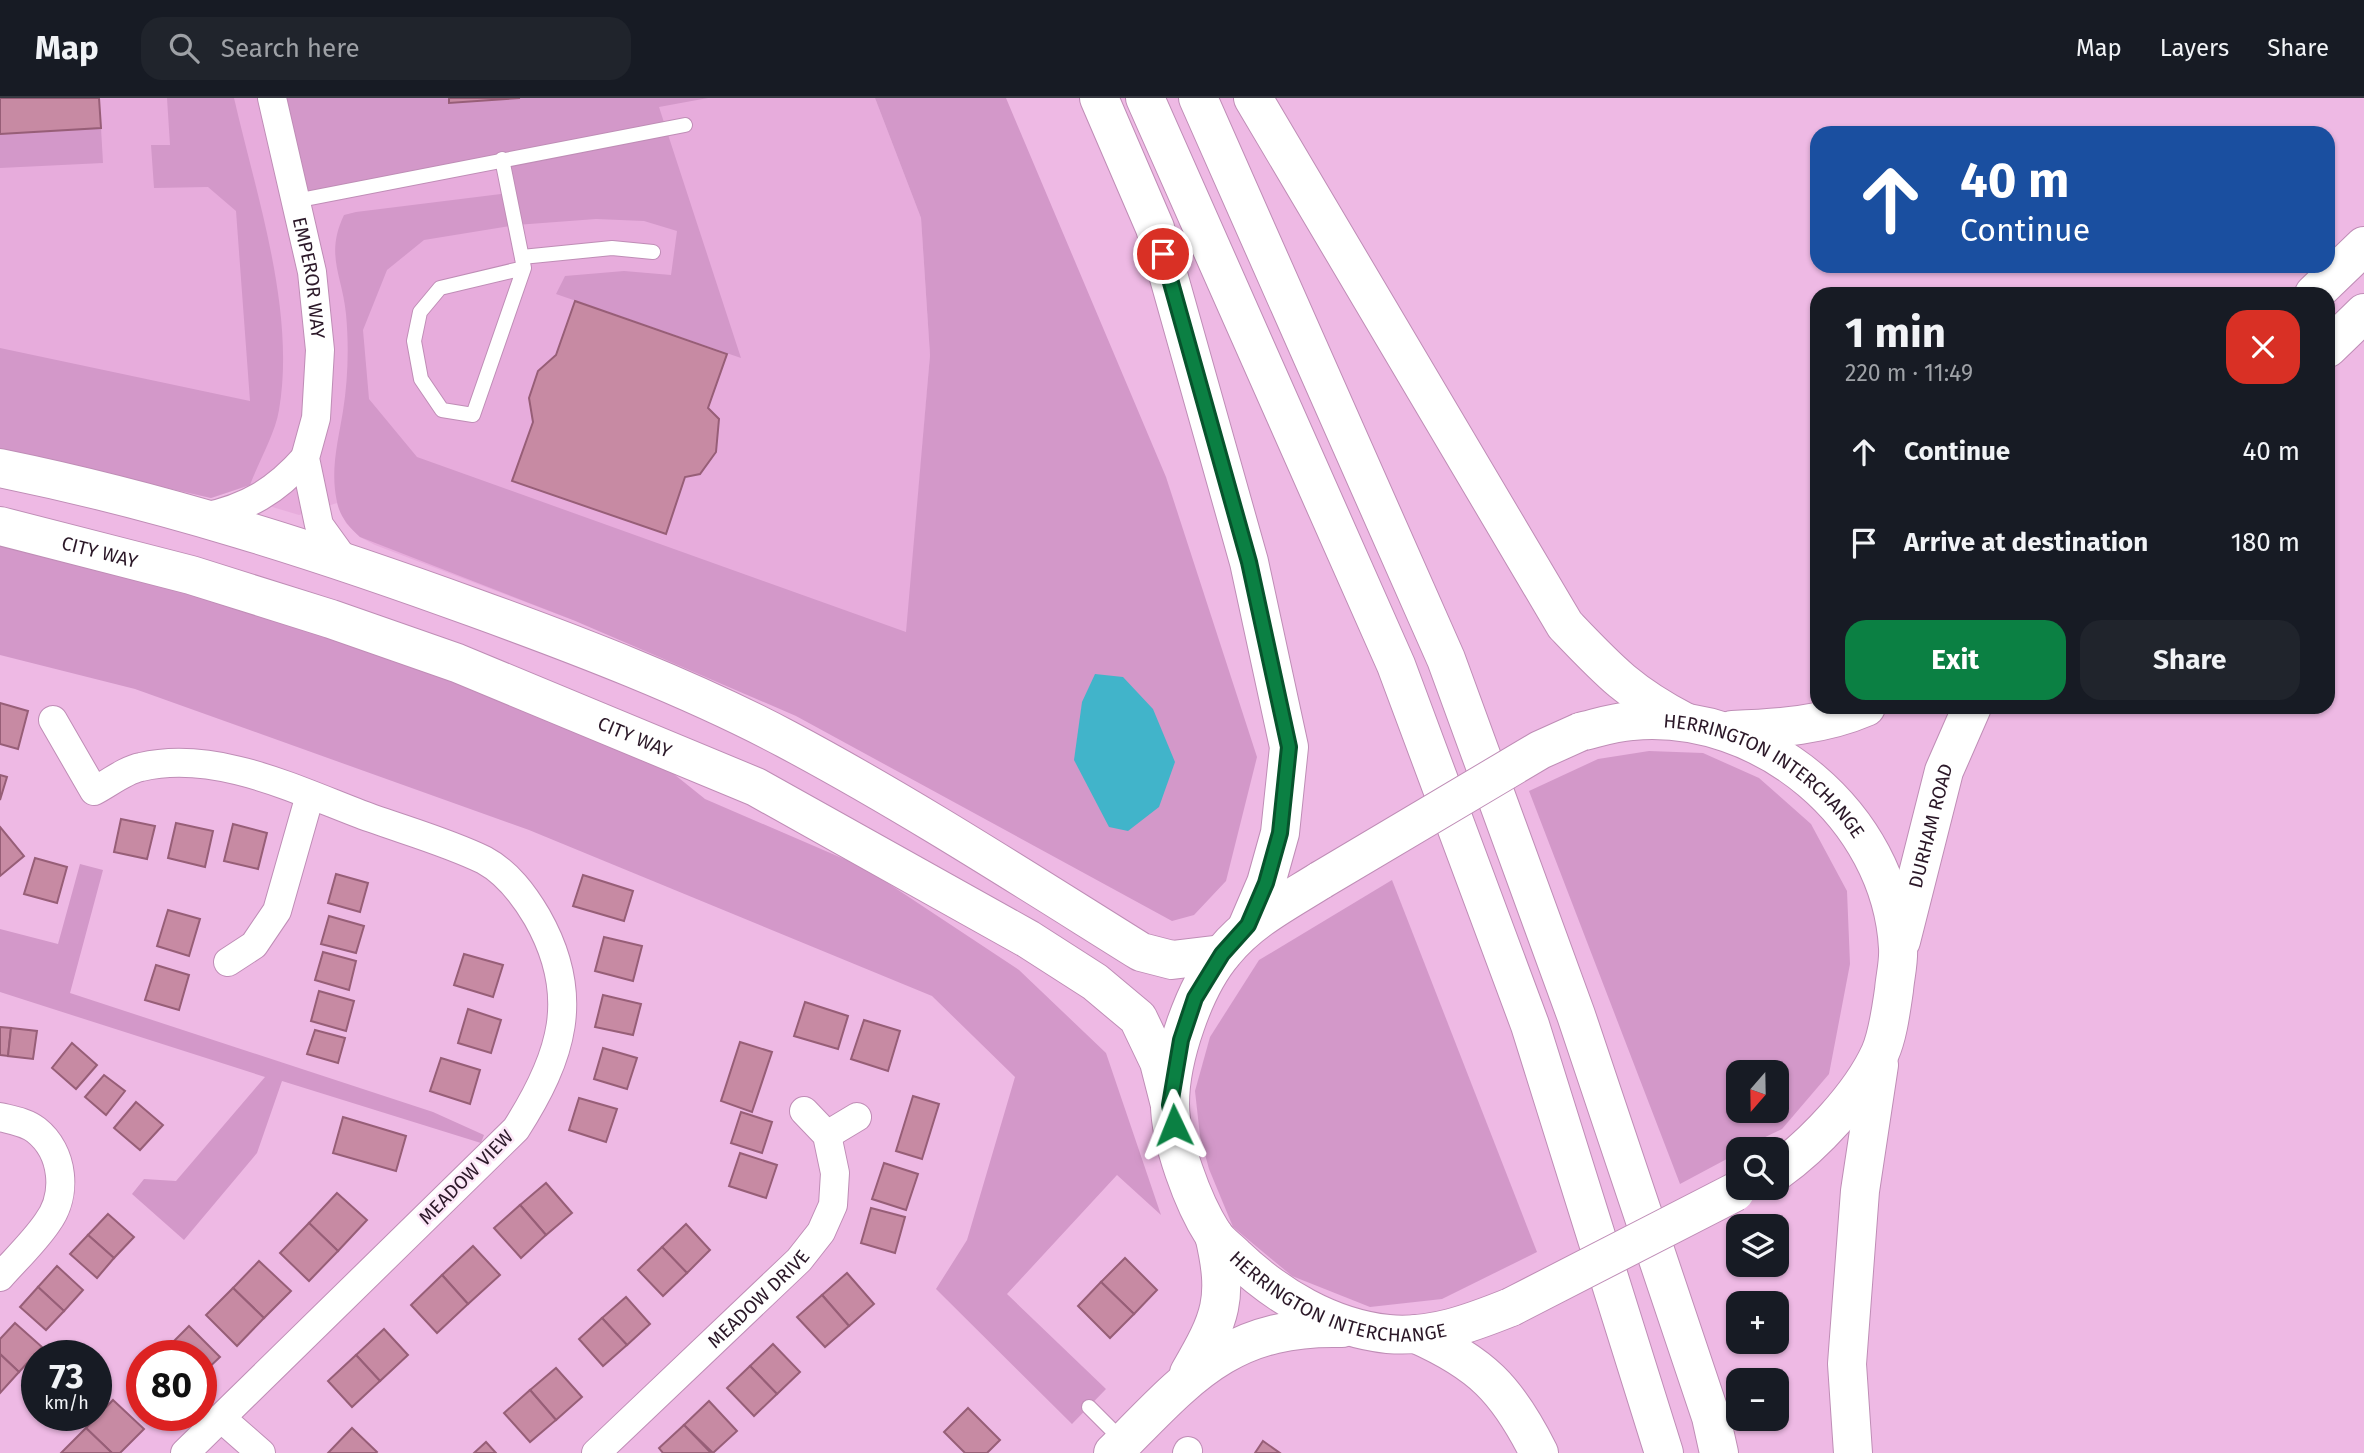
<!DOCTYPE html>
<html lang="en">
<head>
<meta charset="utf-8">
<style>
	body { margin:0; font-family:"Fira Sans",sans-serif; background:#20242c; color:#f1f3f6; height:100vh; display:flex; flex-direction:column; font-size:26px; white-space:nowrap }
	* { box-sizing:border-box; margin:0 }
	p { font-size:23px; color:#9ea1a6 }
	.icon { flex:none; width:38px; height:38px; fill:none; stroke:currentColor; stroke-width:2; stroke-linecap:round; stroke-linejoin:round }
	.map { position:relative; flex:1; overflow:hidden }
	.sheet { position:absolute; left:1810px; top:189px; width:525px; height:427px; display:flex; flex-direction:column; background:#171b24; border-radius:21px; box-shadow:0 2px 5px #0004 }
	.sheet>* { flex:none }
	.guide { position:absolute; left:1810px; top:28px; width:525px; height:147px; border-radius:21px; box-shadow:0 2px 5px #0004; background:#1a4fa0; color:#fff; overflow:hidden }
	.needle { width:46px; rotate:200deg }
	.controls { position:absolute; left:1726px; top:962px; display:grid; gap:14px }
	.controls a { display:grid; place-items:center; width:63px; height:63px; border-radius:14px; background:#171b24; box-shadow:0 2px 5px #0004; font-size:35px }
	.speed { position:absolute; left:21px; top:1242px; display:flex; gap:14px; font-size:35px; font-weight:700; text-align:center }
	.speed>* { display:grid; place-content:center; width:91px; height:91px; border-radius:50%; background:#171b24; box-shadow:0 2px 5px #0004; line-height:1 }
	.speed small { font-size:18px; font-weight:400 }
	.speed .limit { border:10px solid #d22; background:#fff; color:#111 }
	.pin { position:absolute; display:grid; place-items:center; width:60px; height:60px; color:#fff; margin:-30px; border:4px solid #fff; border-radius:50%; box-shadow:0 2px 7px #0007 }
	.me { position:absolute; width:77px; margin:-38px; rotate:358deg; stroke-linejoin:round; filter:drop-shadow(0 0 5px #0008) }
	.turn { display:flex; align-items:center; gap:24px; height:147px; padding:0 35px; font-size:32px }
	.turn .icon { width:91px; height:91px; stroke-width:2.5 }
	.turn b { display:block; font-size:49px; line-height:60px }
	.round { display:grid; place-items:center; flex:none; width:74px; height:74px; border-radius:21px; background:#20242c }
	.summary { display:flex; align-items:center; justify-content:space-between; height:119px; padding:0 35px }
	h1 { font-size:42px; font-weight:700; line-height:52px }
	.button { display:flex; gap:14px; margin-top:auto; padding:14px 35px }
	.button a { flex:1; height:80px; border-radius:21px; background:#0b8043; color:#fff; font-size:28px; font-weight:700; line-height:80px; text-align:center }
	.button a+a { background:#20242c; color:#f1f3f6 }
	ul { padding:0; list-style:none }
	li { display:flex; align-items:center; gap:21px; height:91px; padding:0 35px }
	li div { flex:1 }
	li b { display:block; font-size:26px }
	li em { font-style:normal }
	header { display:flex; align-items:center; gap:42px; box-sizing:border-box; height:98px; padding:0 35px; background:#171b24; border-bottom:2px solid #363941 }
	header strong { font-size:33px }
	nav { display:flex; gap:38px; margin-inline-start:auto; font-size:24px }
	.search { width:490px; height:63px; background:#20242c; display:flex; align-items:center; gap:18px; box-sizing:border-box; padding:0 24px; border-radius:21px; color:#9ea1a6; font-size:26px }
	.map>svg:first-child { display:block }
</style>
</head>
<body>
<header>
<strong>Map</strong>
<div class="search"><svg class="icon" aria-label="search" viewBox="0 0 24 24"><circle cx="10" cy="10" r="6"/><path d="M15 15l6 6"/></svg>Search here</div>
<nav><a>Map</a><a>Layers</a><a>Share</a></nav>
</header>
<div class="map">
<svg width="2364" height="1355" viewBox="0 0 2364 1355">
	<rect width="100%" height="100%" fill="#eeb9e4"/>
	<path fill="#e7acdc" d="M 0,0 L 875,0 L 921,120 L 930,257 L 907,534 L 573,522 L 375,447 L 360,439 L 346,425 L 337,405 L 299,417 L 269,408 L 250,387 L 211,400 L 0,352 Z"/>
	<g fill="#d398c9" fill-rule="evenodd">
		<path d="M 167,0 L 234,0 C 256,96 296,213 279,312 C 275,336 259,363 250,387 L 211,400 L 0,352 L 0,250 L 250,303 L 236,113 L 208,89 L 154,90 L 151,47 L 170,47 Z"/>
		<path d="M 272,0 L 449,0 L 450,5 L 520,0 L 708,0 L 659,9 L 741,260 L 556,196 L 565,178 L 624,173 L 671,177 L 677,133 L 644,123 L 596,121 L 516,127 L 424,142 L 387,172 L 363,232 L 369,301 L 417,359 L 906,534 L 930,257 L 921,120 L 875,0 L 1006,0 L 1166,379 L 1257,659 L 1226,783 L 1194,817 L 1172,823 L 796,618 L 573,522 L 360,439 C 349,429 340,419 337,404 C 330,372 338,344 343,313 C 348,282 349,248 346,216 C 342,176 325,157 344,117 L 356,114 L 509,95 L 503,63 L 295,103 Z"/>
		<path d="M 101,30 L 103,65 L 0,70 L 0,36 Z"/>
		<path d="M 0,428 L 614,628 L 705,701 L 865,770 L 1019,872 L 1106,955 L 1161,1117 L 1117,1077 L 1007,1196 L 1106,1291 L 1072,1326 L 936,1191 L 967,1142 L 1015,979 L 932,898 L 529,732 L 135,591 L 0,557 Z"/>
		<path d="M 1649,653 L 1703,655 L 1759,680 L 1811,726 L 1847,793 L 1850,866 L 1829,976 L 1782,1031 L 1738,1052 L 1738,1055 L 1680,1086 L 1529,693 L 1598,661 ZM 1738,975 L 1776,975 L 1776,1013 L 1738,1013 Z"/>
		<path d="M 80,766 L 103,772 L 70,895 L 433,1014 L 484,1037 L 481,1045 L 282,983 L 257,1055 L 184,1142 L 132,1096 L 144,1081 L 176,1083 L 265,979 L 0,894 L 0,831 L 58,846 Z"/>
		<path d="M 1392,782 L 1537,1154 L 1442,1201 L 1370,1209 L 1292,1178 L 1233,1129 L 1209,1071 L 1200,1038 L 1195,993 L 1210,939 L 1259,862 Z"/>
	</g>
	<path fill="#41b4ca" d="M 1095,576 L 1123,579 L 1153,611 L 1175,664 L 1159,709 L 1128,733 L 1109,729 L 1074,662 L 1082,604 Z"/>
	<g fill="#c78aa3" stroke="#975e77" stroke-width="2">
		<path d="M 0,0 L 99,0 L 101,30 L 0,36 Z"/>
		<path d="M 449,0 L 520,0 L 449,5 Z"/>
		<path d="M 575,203 L 727,256 L 708,310 L 719,321 L 716,354 L 700,376 L 685,379 L 666,436 L 512,383 L 533,324 L 529,300 L 538,273 L 556,257 Z"/>
		<path d="M 0,605 L 28,613 L 18,651 L 0,646 Z"/>
		<path d="M 0,677 L 7,679 L 0,702 Z"/>
		<path d="M 121,721 L 155,728 L 147,761 L 114,754 Z"/>
		<path d="M 176,725 L 213,733 L 205,769 L 168,760 Z"/>
		<path d="M 233,726 L 267,735 L 258,771 L 224,763 Z"/>
		<path d="M 0,729 L 24,758 L 0,778 Z"/>
		<path d="M 35,760 L 67,769 L 57,805 L 24,796 Z"/>
		<path d="M 336,776 L 368,785 L 360,814 L 328,805 Z"/>
		<path d="M 583,777 L 633,793 L 624,823 L 573,808 Z"/>
		<path d="M 168,812 L 200,821 L 189,858 L 157,848 Z"/>
		<path d="M 329,818 L 364,828 L 356,855 L 321,846 Z"/>
		<path d="M 604,839 L 642,848 L 633,883 L 595,873 Z"/>
		<path d="M 323,854 L 356,863 L 349,892 L 315,882 Z"/>
		<path d="M 464,856 L 503,867 L 493,899 L 454,887 Z"/>
		<path d="M 156,867 L 189,877 L 179,912 L 145,902 Z"/>
		<path d="M 319,893 L 354,903 L 346,933 L 311,923 Z"/>
		<path d="M 603,897 L 641,906 L 633,937 L 595,929 Z"/>
		<path d="M 805,904 L 848,918 L 838,951 L 794,938 Z"/>
		<path d="M 468,911 L 501,922 L 491,955 L 458,945 Z"/>
		<path d="M 864,922 L 900,933 L 888,973 L 851,961 Z"/>
		<path d="M 0,929 L 11,930 L 8,958 L 0,957 Z"/>
		<path d="M 11,930 L 37,933 L 33,961 L 8,958 Z"/>
		<path d="M 315,932 L 345,940 L 338,965 L 307,956 Z"/>
		<path d="M 740,944 L 772,954 L 752,1014 L 721,1003 Z"/>
		<path d="M 72,945 L 97,967 L 76,991 L 52,970 Z"/>
		<path d="M 603,950 L 637,960 L 627,991 L 594,981 Z"/>
		<path d="M 441,960 L 480,972 L 470,1006 L 430,993 Z"/>
		<path d="M 104,977 L 125,993 L 106,1017 L 85,999 Z"/>
		<path d="M 913,998 L 939,1006 L 922,1061 L 896,1053 Z"/>
		<path d="M 579,1000 L 617,1011 L 606,1044 L 569,1032 Z"/>
		<path d="M 136,1004 L 163,1027 L 140,1052 L 114,1030 Z"/>
		<path d="M 741,1014 L 772,1024 L 762,1055 L 731,1045 Z"/>
		<path d="M 343,1019 L 406,1038 L 396,1073 L 333,1055 Z"/>
		<path d="M 740,1055 L 777,1067 L 766,1100 L 729,1088 Z"/>
		<path d="M 884,1065 L 918,1076 L 906,1112 L 872,1101 Z"/>
		<path d="M 546,1085 L 572,1115 L 546,1137 L 520,1107 Z"/>
		<path d="M 337,1095 L 367,1122 L 338,1153 L 309,1125 Z"/>
		<path d="M 520,1107 L 546,1137 L 521,1160 L 494,1130 Z"/>
		<path d="M 871,1110 L 905,1119 L 895,1155 L 861,1145 Z"/>
		<path d="M 108,1116 L 134,1139 L 114,1160 L 88,1137 Z"/>
		<path d="M 309,1125 L 338,1153 L 309,1183 L 280,1155 Z"/>
		<path d="M 686,1126 L 710,1152 L 687,1175 L 662,1149 Z"/>
		<path d="M 88,1137 L 114,1160 L 97,1180 L 70,1156 Z"/>
		<path d="M 473,1148 L 500,1177 L 468,1206 L 442,1177 Z"/>
		<path d="M 662,1149 L 687,1175 L 663,1198 L 638,1172 Z"/>
		<path d="M 1125,1160 L 1157,1192 L 1134,1216 L 1101,1184 Z"/>
		<path d="M 259,1163 L 291,1193 L 264,1220 L 233,1190 Z"/>
		<path d="M 57,1168 L 83,1192 L 64,1213 L 38,1189 Z"/>
		<path d="M 847,1175 L 874,1206 L 849,1228 L 822,1197 Z"/>
		<path d="M 442,1177 L 468,1206 L 437,1235 L 411,1207 Z"/>
		<path d="M 1101,1184 L 1134,1216 L 1110,1240 L 1078,1208 Z"/>
		<path d="M 38,1189 L 64,1213 L 46,1232 L 20,1209 Z"/>
		<path d="M 233,1190 L 264,1220 L 237,1248 L 206,1217 Z"/>
		<path d="M 822,1197 L 849,1228 L 825,1249 L 797,1219 Z"/>
		<path d="M 626,1199 L 650,1226 L 627,1247 L 602,1220 Z"/>
		<path d="M 602,1220 L 627,1247 L 603,1268 L 579,1241 Z"/>
		<path d="M 15,1225 L 42,1249 L 19,1274 L 0,1256 L 0,1241 Z"/>
		<path d="M 189,1228 L 220,1259 L 201,1277 L 201,1258 L 160,1257 Z"/>
		<path d="M 384,1231 L 408,1257 L 380,1283 L 356,1257 Z"/>
		<path d="M 773,1246 L 800,1274 L 777,1296 L 750,1268 Z"/>
		<path d="M 0,1256 L 19,1274 L 0,1295 Z"/>
		<path d="M 356,1257 L 380,1283 L 352,1309 L 328,1283 Z"/>
		<path d="M 750,1268 L 777,1296 L 754,1318 L 727,1290 Z"/>
		<path d="M 556,1270 L 582,1299 L 556,1322 L 530,1292 Z"/>
		<path d="M 142,1275 L 142,1296 L 131,1285 Z"/>
		<path d="M 530,1292 L 556,1322 L 530,1344 L 504,1315 Z"/>
		<path d="M 113,1302 L 144,1331 L 120,1355 L 112,1355 L 86,1330 Z"/>
		<path d="M 709,1303 L 737,1333 L 713,1355 L 684,1327 Z"/>
		<path d="M 968,1310 L 1000,1342 L 987,1355 L 965,1355 L 944,1334 Z"/>
		<path d="M 684,1327 L 711,1355 L 663,1355 L 659,1350 Z"/>
		<path d="M 86,1330 L 112,1355 L 61,1355 Z"/>
		<path d="M 352,1330 L 377,1354 L 376,1355 L 328,1355 Z"/>
		<path d="M 1263,1343 L 1280,1355 L 1255,1355 Z"/>
		<path d="M 486,1344 L 496,1355 L 474,1355 Z"/>
	</g>
	<g fill="none" stroke-linecap="round" stroke-linejoin="round">
		<defs>
			<g id="service">
				<path d="M 502,61 L 524,170 L 473,317 L 442,312 L 421,281 L 414,243 L 420,214 L 440,190 L 524,170"/>
				<path d="M 295,103 L 685,27"/>
				<path d="M 522,159 L 612,150 L 653,154"/>
				<path d="M 1089,1309 L 1123,1343"/>
			</g>
			<g id="minor">
				<path id="s1" d="M 272,0 L 312,174 L 320,252 L 316,320 L 305,360 L 319,427 L 345,463"/>
				<path d="M 204,419 C 247,410 276,393 305,360"/>
				<path d="M 53,622 L 94,693 C 108,686 125,672 141,669 C 214,652 292,690 360,716 C 400,731 445,743 484,762 C 508,775 524,797 537,819 C 582,898 562,959 516,1031 L 185,1355"/>
				<path d="M 228,864 L 254,847 L 277,813 L 310,697"/>
				<path d="M 0,1019 C 12,1022 26,1024 36,1032 C 64,1054 68,1097 47,1125 C 34,1144 16,1161 0,1179"/>
				<path d="M 827,1037 L 857,1019"/>
				<path d="M 221,1320 L 261,1355"/>
				<path id="s2" d="M 596,1355 L 799,1162 L 821,1134 L 833,1107 L 835,1075 L 827,1037 L 804,1013"/>
				<path d="M 1187,1355 L 1188,1353"/>
			</g>
			<g id="secondary">
				<path d="M 0,370 C 162,403 319,453 475,510 C 577,547 690,590 786,641 C 908,706 1024,781 1141,854 L 1172,862 L 1222,856"/>
				<path id="s3" d="M 0,428 L 191,477 L 331,521 L 457,565 L 756,689 L 1028,841 L 1095,884 L 1138,920 L 1159,964 L 1170,1007"/>
			</g>
			<g id="trunk">
				<path d="M 1099,0 L 1155,130 L 1249,464 L 1289,649 L 1280,735 L 1266,785 L 1248,827"/>
				<path d="M 1145,0 L 1396,567 L 1530,927 L 1664,1355"/>
				<path d="M 1198,0 L 1446,561 L 1576,917 L 1711,1319 L 1719,1355"/>
				<path d="M 1253,0 L 1565,527 C 1608,572 1629,595 1685,624"/>
				<path d="M 2314,196 L 2364,148"/>
				<path d="M 2328,250 L 2364,215"/>
				<path d="M 1732,632 C 1779,630 1822,628 1866,609"/>
				<path id="s4" d="M 1580,634 C 1597,630 1614,624 1632,623 C 1762,611 1891,718 1898,850 C 1899,864 1895,879 1894,892 C 1891,912 1888,937 1880,955 C 1861,997 1814,1047 1776,1074"/>
				<path id="s5" d="M 1321,782 C 1286,804 1250,822 1224,854 C 1194,889 1170,960 1170,1006 C 1170,1043 1193,1105 1213,1136 C 1218,1144 1228,1151 1235,1158 C 1277,1198 1330,1230 1388,1236 C 1432,1240 1471,1225 1511,1209"/>
				<path id="s6" d="M 1901,843 L 1944,673 L 1972,609"/>
				<path d="M 1416,1236 C 1481,1265 1507,1291 1539,1355"/>
				<path d="M 1189,1275 C 1221,1220 1229,1201 1214,1137"/>
				<path d="M 1113,1355 C 1188,1280 1228,1227 1342,1230"/>
				<path d="M 1853,1355 L 1847,1266 L 1860,1093 L 1879,967"/>
			</g>
		</defs>
		<use href="#service" stroke="#bf8db6" stroke-width="16"/>
		<use href="#minor" stroke="#bf8db6" stroke-width="30"/>
		<use href="#secondary" stroke="#bf8db6" stroke-width="40"/>
		<use href="#trunk" stroke="#bf8db6" stroke-width="40"/>
		<use href="#service" stroke="#fff" stroke-width="14"/>
		<use href="#minor" stroke="#fff" stroke-width="28"/>
		<use href="#secondary" stroke="#fff" stroke-width="38"/>
		<use href="#trunk" stroke="#fff" stroke-width="38"/>
		<defs>
			<g id="trunk-bridge">
				<path d="M 1321,782 L 1540,652 L 1580,634"/>
				<path d="M 1511,1209 L 1735,1094"/>
			</g>
		</defs>
		<use href="#trunk-bridge" stroke="#bf8db6" stroke-width="40" stroke-linecap="butt"/>
		<use href="#trunk-bridge" stroke="#fff" stroke-width="38"/>
	</g>
	<g fill="none" stroke-linecap="round" stroke-linejoin="round">
		<defs>
			<path id="route" d="M 1163,156 L 1249,464 L 1289,649 L 1280,735 L 1266,785 L 1248,827 L 1222,856 L 1195,900 L 1181,942 L 1170,1007 L 1174,1027"/>
		</defs>
		<use href="#route" stroke="#07532c" stroke-width="18"/>
		<use href="#route" stroke="#0b8043" stroke-width="12"/>
	</g>
	<g text-anchor="middle" dominant-baseline="central" stroke-width="5" stroke-linejoin="round" paint-order="stroke">
		<g font-size="19" fill="#2b1828" stroke="#fce6f7">
			<text stroke="none"><textPath href="#s1" startOffset="184">EMPEROR WAY</textPath></text>
			<text stroke="none"><textPath href="#s3" startOffset="103">CITY WAY</textPath></text>
			<text stroke="none"><textPath href="#s3" startOffset="670">CITY WAY</textPath></text>
			<text stroke="none"><textPath href="#s4" startOffset="203">HERRINGTON INTERCHANGE</textPath></text>
			<text stroke="none"><textPath href="#s6" startOffset="119">DURHAM ROAD</textPath></text>
			<text transform="translate(466 1079) rotate(-45)">MEADOW VIEW</text>
			<text stroke="none"><textPath href="#s5" startOffset="570">HERRINGTON INTERCHANGE</textPath></text>
			<text stroke="none"><textPath href="#s2" startOffset="224">MEADOW DRIVE</textPath></text>
		</g>
	</g>
</svg>
<div class="controls">
<a><svg class="needle" viewBox="-14 -14 28 28"><path d="M0-13l5 13h-10z" fill="#e53935"/><path d="M0 13l5-13h-10z" fill="#9ea1a6"/></svg></a>
<a><svg class="icon" aria-label="search" viewBox="0 0 24 24"><circle cx="10" cy="10" r="6"/><path d="M15 15l6 6"/></svg></a>
<a><svg class="icon" aria-label="layers" viewBox="0 0 24 24"><path d="M12 4l9 5-9 5-9-5zM3 14l9 5 9-5"/></svg></a>
<a>+</a>
<a>−</a>
</div>
<div class="speed"><div>73<small>km/h</small></div><div class="limit">80</div></div>
<div class="pin" style="left:1163px;top:156px;background:#d93025"><svg class="icon" aria-label="arrive" viewBox="0 0 24 24"><path d="M6 21V4h12l-3 4 3 4H6"/></svg></div>
<svg class="me" style="left:1174px;top:1027px" viewBox="-20 -20 40 40"><path d="M0-17L14 15 0 8-14 15z" fill="#0b8043" stroke="#fff" stroke-width="4"/></svg>
<div class="guide">
<div class="turn"><svg class="icon" aria-label="ahead" viewBox="0 0 24 24"><path d="M12 20V5M6 11l6-6 6 6"/></svg><div><b>40 m</b>Continue</div></div>
</div>
<section class="sheet">
<div class="summary"><div><h1>1 min</h1><p>220 m · 11:49</p></div><a class="round" style="background:#d93025;color:#fff"><svg class="icon" aria-label="close" viewBox="0 0 24 24"><path d="M6 6l12 12M18 6L6 18"/></svg></a></div>
<ul>
<li><svg class="icon" aria-label="ahead" viewBox="0 0 24 24"><path d="M12 20V5M6 11l6-6 6 6"/></svg><div><b>Continue</b></div><em>40 m</em></li>
<li><svg class="icon" aria-label="arrive" viewBox="0 0 24 24"><path d="M6 21V4h12l-3 4 3 4H6"/></svg><div><b>Arrive at destination</b></div><em>180 m</em></li>
</ul>
<div class="button"><a>Exit</a><a>Share</a></div>
</section>
</div>
</body>
</html>
